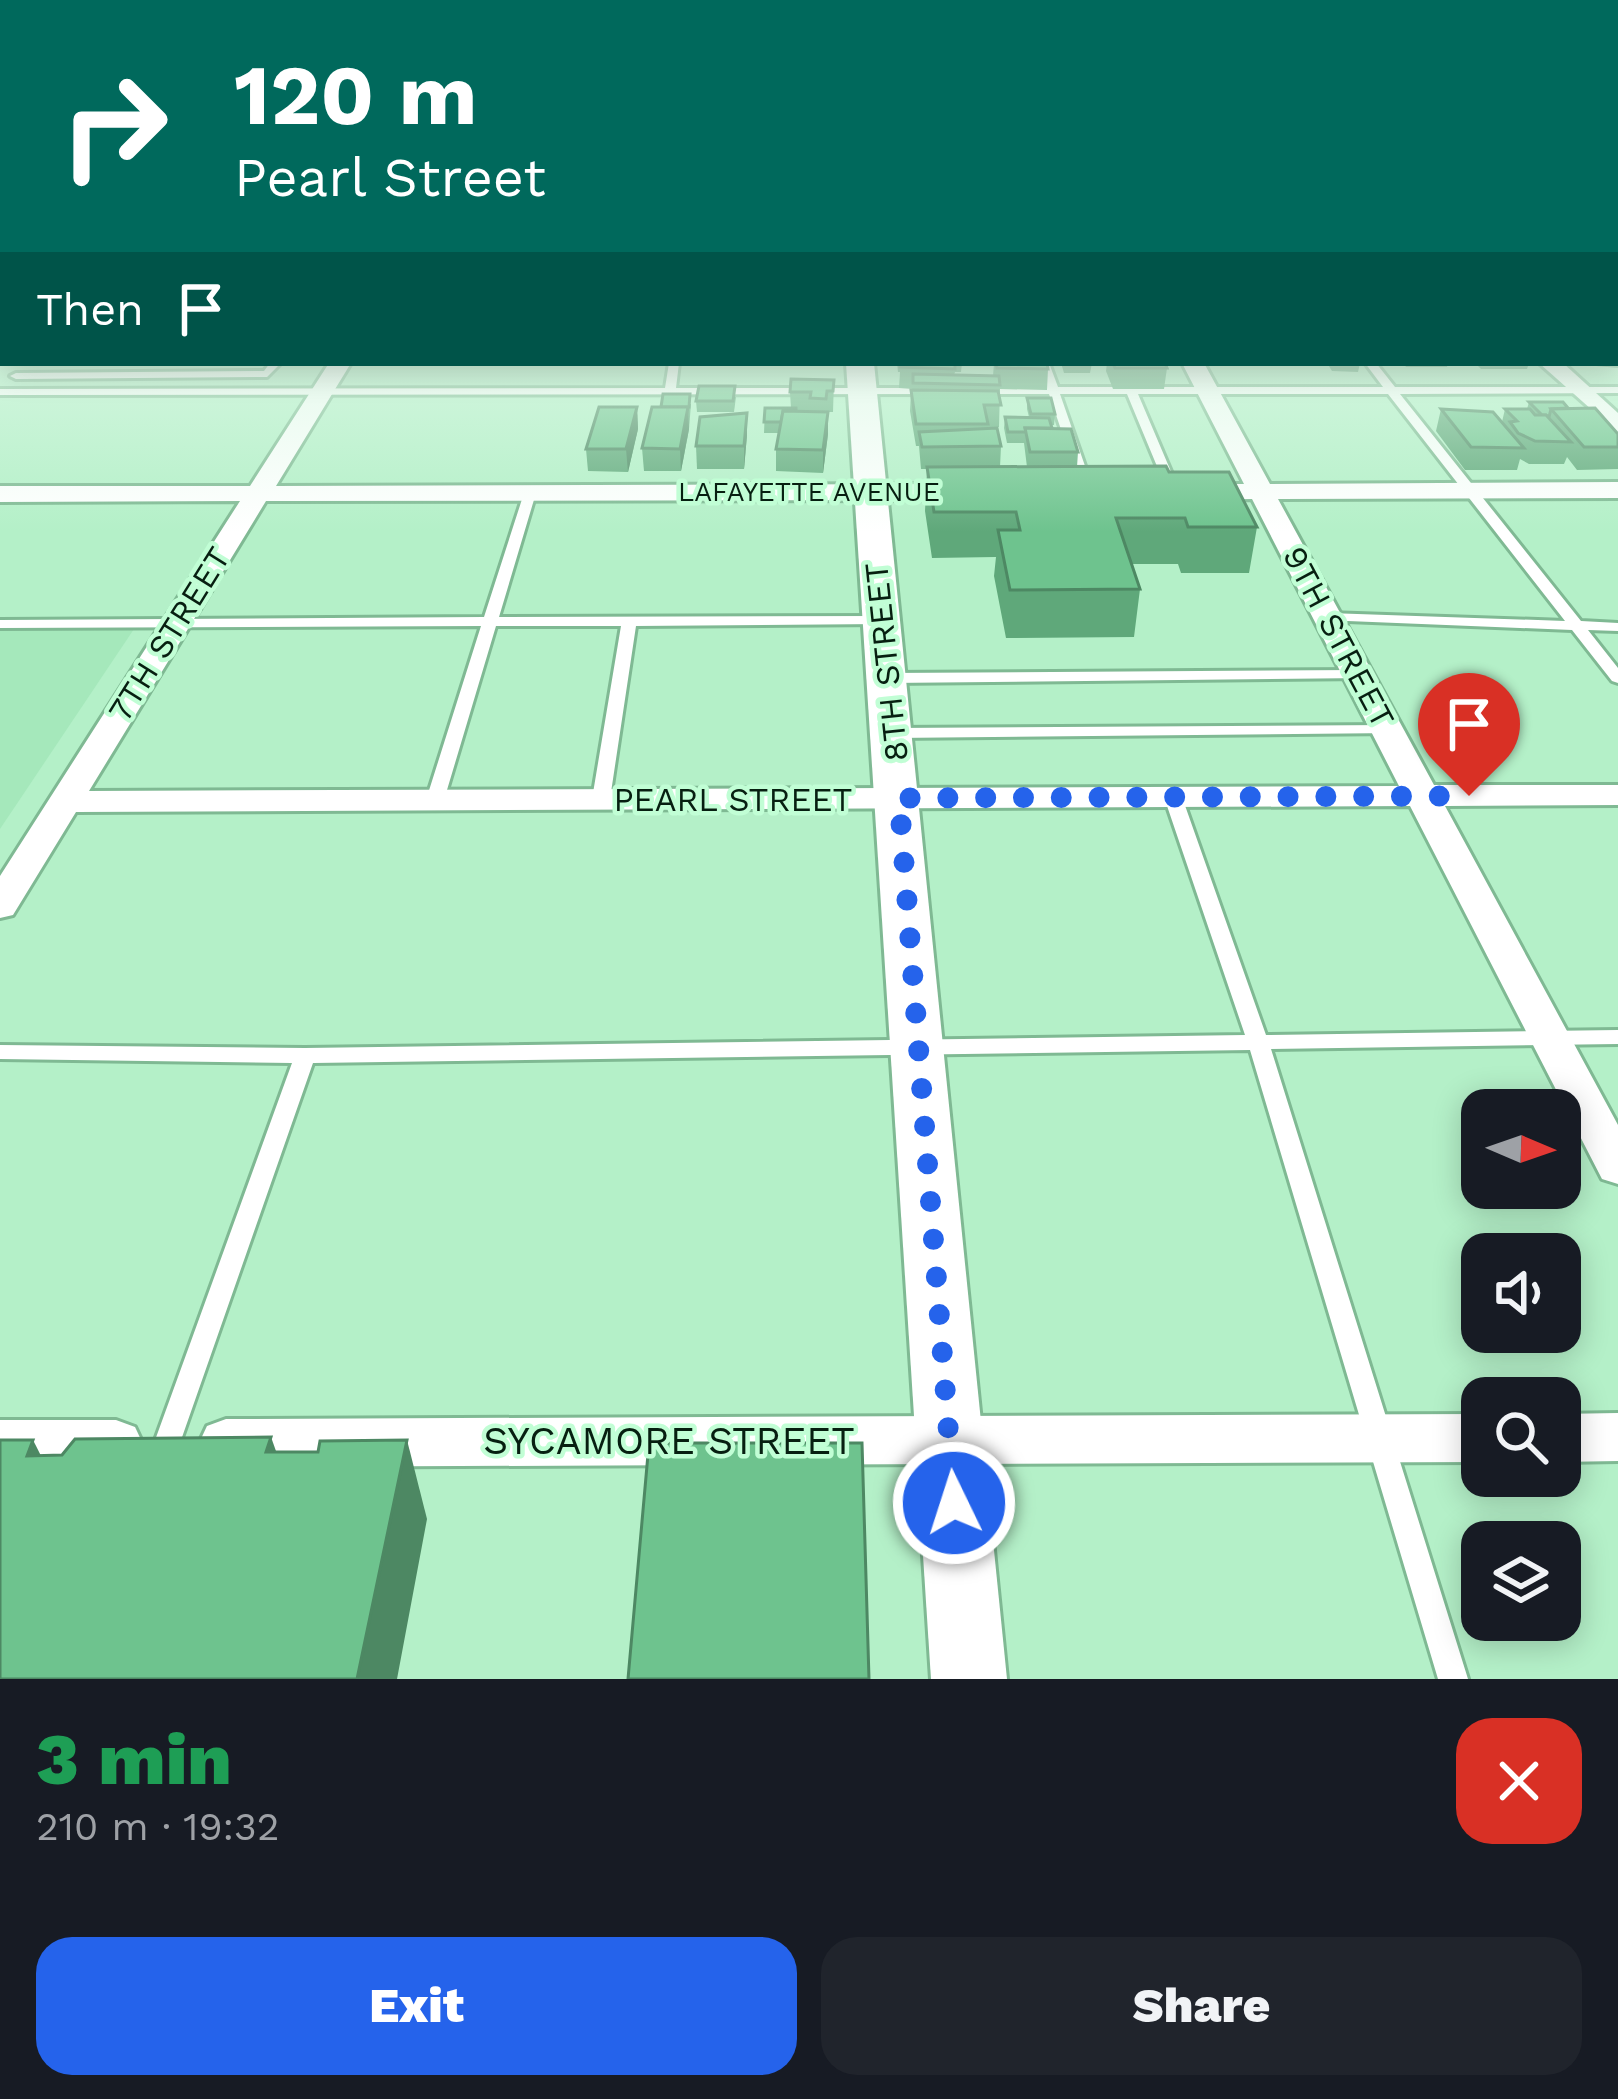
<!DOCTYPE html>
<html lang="en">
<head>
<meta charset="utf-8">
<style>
	body { margin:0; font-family:"Work Sans",sans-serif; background:#20242c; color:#f1f3f6; height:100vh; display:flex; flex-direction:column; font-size:45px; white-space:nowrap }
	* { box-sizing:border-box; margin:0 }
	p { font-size:39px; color:#9ea1a6 }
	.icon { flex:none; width:66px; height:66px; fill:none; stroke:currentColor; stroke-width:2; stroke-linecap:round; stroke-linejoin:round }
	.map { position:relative; height:1679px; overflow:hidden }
	.sheet { display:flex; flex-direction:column; background:#171b24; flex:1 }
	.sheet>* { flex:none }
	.hud { position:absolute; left:0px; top:0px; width:1620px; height:366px; box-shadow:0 6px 30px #0003; background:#00695c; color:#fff; overflow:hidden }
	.needle { width:78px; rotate:92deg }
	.tools { position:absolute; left:1461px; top:1089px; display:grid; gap:24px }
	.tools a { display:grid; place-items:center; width:120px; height:120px; border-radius:24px; background:#171b24; box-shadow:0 6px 30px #0003; font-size:60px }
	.pin { position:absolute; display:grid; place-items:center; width:102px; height:102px; color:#fff; margin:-123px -51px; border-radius:50% 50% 50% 0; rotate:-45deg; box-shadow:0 0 12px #0007 }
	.pin .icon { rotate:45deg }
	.me { position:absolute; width:132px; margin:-66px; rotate:356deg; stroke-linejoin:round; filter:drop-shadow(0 0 9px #0008) }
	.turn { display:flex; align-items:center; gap:42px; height:252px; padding:0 36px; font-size:54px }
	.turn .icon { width:156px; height:156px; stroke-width:2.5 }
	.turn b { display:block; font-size:84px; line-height:102px }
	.then { display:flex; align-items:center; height:114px; padding:0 36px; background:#0003; gap:24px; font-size:45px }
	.round { display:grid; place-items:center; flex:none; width:126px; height:126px; border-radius:36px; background:#20242c }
	.head { display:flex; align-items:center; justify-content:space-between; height:204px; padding:0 36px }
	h1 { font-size:72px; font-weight:800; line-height:90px; color:#1e9e55 }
	.action { display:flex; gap:24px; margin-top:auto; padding:24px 36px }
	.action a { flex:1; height:138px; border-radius:36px; background:#2563eb; color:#fff; font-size:48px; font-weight:800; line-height:138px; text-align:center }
	.action a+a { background:#20242c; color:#f1f3f6 }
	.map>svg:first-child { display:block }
</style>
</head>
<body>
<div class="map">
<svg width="1618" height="1679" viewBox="0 0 1618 1679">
	<rect width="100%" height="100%" fill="#b4f0c8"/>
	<path fill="#a5e8bb" d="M 0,629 L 134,629 L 0,829 Z"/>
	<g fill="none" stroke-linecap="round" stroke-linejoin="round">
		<defs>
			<g id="service">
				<path d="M 270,363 L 281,363 L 267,377 L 16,379 L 10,376 L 16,373 L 264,371 Z"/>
				<path d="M 669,363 L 679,363 L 676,388 L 935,388 L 941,391 L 935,394 L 0,395 L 0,389 L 665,388 Z"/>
				<path d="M 1039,363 L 1049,363 L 1058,387 L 1383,387 L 1365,363 L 1376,363 L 1395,387 L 1618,387 L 1618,393 L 1400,394 L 1581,621 L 1618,623 L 1618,631 L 1588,630 L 1618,668 L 1618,683 L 1612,681 L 1572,630 L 1323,620 L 1323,614 L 1328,613 L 1565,621 L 1388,394 L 1138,394 L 1178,488 L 1172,492 L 1166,488 L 1127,394 L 1060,394 L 1093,489 L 1087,493 L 1081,489 L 1049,394 L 975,394 L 969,391 L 975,388 L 1047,387 Z"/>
				<path d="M 530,489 L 536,493 L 499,617 L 882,616 L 889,620 L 882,624 L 636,626 L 610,799 L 601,804 L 592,799 L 621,626 L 496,626 L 444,800 L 435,805 L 426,800 L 481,626 L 0,628 L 0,620 L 484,617 L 524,493 Z"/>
				<path d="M 1359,670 L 1367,675 L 1365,678 L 888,683 L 880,678 L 888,673 Z"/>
				<path d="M 1389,725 L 1395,727 L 1397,730 L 1395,733 L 893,738 L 885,733 L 893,728 Z"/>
				<path d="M 1173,792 L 1182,797 L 1266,1035 L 1618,1030 L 1618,1044 L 1271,1049 L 1468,1679 L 1438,1679 L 1250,1050 L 313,1063 L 180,1443 L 177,1452 L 167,1455 L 157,1452 L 154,1443 L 292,1063 L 0,1059 L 0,1045 L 305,1048 L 1245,1035 L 1164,797 Z"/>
			</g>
			<g id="minor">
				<path d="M 329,363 L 351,363 L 276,486 L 972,484 L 985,492 L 972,500 L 266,501 L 89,791 L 1399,786 L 1252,499 L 1190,500 L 1177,492 L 1190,484 L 1244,484 L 1182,363 L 1204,363 L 1270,484 L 1618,482 L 1618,498 L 1278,499 L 1434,785 L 1618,785 L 1618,805 L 1445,806 L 1618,1125 L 1618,1184 L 1602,1179 L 1410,806 L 76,812 L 13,915 L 0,918 L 0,876 L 240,501 L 0,502 L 0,486 L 250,486 Z"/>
				<path d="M 1539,363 L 1563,363 L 1618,413 L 1618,433 Z"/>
				<path d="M 1618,1413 L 1618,1461 L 1560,1462 L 1560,1414 Z"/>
				<path d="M 1482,1414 L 1482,1462 L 226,1467 L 207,1460 L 199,1443 L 207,1426 L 226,1419 Z"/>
				<path d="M 0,1420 L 116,1420 L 135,1427 L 143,1444 L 135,1461 L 116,1468 L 0,1468 Z"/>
			</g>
			<g id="tertiary">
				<rect x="1617" y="304" width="1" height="16"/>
				<rect x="0" y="305" width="3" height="16"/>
				<path d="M 846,363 L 874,363 L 1007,1679 L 931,1679 Z"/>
			</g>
		</defs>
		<use href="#service" stroke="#7fb993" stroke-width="6"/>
		<use href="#minor" stroke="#7fb993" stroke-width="6"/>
		<use href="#tertiary" stroke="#7fb993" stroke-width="6"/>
		<use href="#service" fill="#fff" fill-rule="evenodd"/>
		<use href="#minor" fill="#fff" fill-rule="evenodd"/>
		<use href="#tertiary" fill="#fff" fill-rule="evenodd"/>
	</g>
	<g fill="#5fa87a">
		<path d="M 1617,319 L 1618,368 L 1596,366 L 1592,363 L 1617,363 Z"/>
		<path d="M 897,363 L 962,363 L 961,372 L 955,372 L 954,375 L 993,376 L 994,363 L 1047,363 L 1048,369 L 1047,390 L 1000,389 L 999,427 L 988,427 L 987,429 L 1001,446 L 1000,467 L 1027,467 L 1024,443 L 1007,443 L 1004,428 L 1005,417 L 1029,417 L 1027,409 L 1027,398 L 1055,414 L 1054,425 L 1051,425 L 1052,428 L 1078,452 L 1077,467 L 1169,472 L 1257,527 L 1249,573 L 1181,573 L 1178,564 L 1132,564 L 1140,589 L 1134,637 L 1006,638 L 994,576 L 996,557 L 932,558 L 925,511 L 927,469 L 921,469 L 919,446 L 916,446 L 910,411 L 911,390 L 913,389 L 899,388 L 900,372 L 898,372 Z"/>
		<path d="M 1061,363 L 1092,363 L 1090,373 L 1064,373 Z"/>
		<path d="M 1107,363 L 1165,363 L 1167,368 L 1164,389 L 1113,389 L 1106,371 Z"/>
		<path d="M 1327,363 L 1360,363 L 1358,372 L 1332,371 Z"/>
		<path d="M 1403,363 L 1448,363 L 1447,367 L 1406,367 Z"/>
		<path d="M 1475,363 L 1529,363 L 1527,369 L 1481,369 Z"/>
		<path d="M 834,380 L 833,412 L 828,412 L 828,434 L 823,473 L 776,471 L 776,449 L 779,433 L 764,433 L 765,408 L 791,408 L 790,392 Z"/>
		<path d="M 736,397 L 734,412 L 697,412 L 696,401 Z"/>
		<path d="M 1529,402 L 1568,408 L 1618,434 L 1618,469 L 1577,470 L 1567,457 L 1564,464 L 1529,464 L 1520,459 L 1517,470 L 1465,470 L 1436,431 L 1441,409 L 1502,422 L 1505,409 L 1527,409 Z"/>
		<path d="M 691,404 L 689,429 L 681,471 L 644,471 L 642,448 L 661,407 Z"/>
		<path d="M 637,407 L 638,429 L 628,472 L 588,471 L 586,449 Z"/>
		<path d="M 747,413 L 747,435 L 744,469 L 697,469 L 696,446 Z"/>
	</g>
	<g fill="#4d8863">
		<path d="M 637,407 L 638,429 L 628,472 L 626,449 Z"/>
		<path d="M 688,407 L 689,429 L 681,471 L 680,449 Z"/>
		<path d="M 828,412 L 828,434 L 823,473 L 823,450 Z"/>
		<path d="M 747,413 L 747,435 L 744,469 L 744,446 Z"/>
		<path d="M 271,1437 L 299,1516 L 266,1452 Z"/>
		<path d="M 33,1440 L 73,1519 L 27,1456 Z"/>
		<path d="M 407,1440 L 427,1519 L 397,1679 L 357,1679 Z"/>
	</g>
	<g fill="#6ec38e" stroke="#4d8863" stroke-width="3">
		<path d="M 900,363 L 955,363 L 955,369 L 900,367 Z"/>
		<path d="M 996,363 L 1047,363 L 1048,369 L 997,368 Z"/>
		<path d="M 1113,363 L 1165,363 L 1167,368 L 1115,368 Z"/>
		<path d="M 913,374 L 999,376 L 1000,385 L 913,383 Z"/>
		<path d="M 791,379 L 834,380 L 833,391 L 827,391 L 826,399 L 810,398 L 811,392 L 790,392 Z"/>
		<path d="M 699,386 L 735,386 L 733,401 L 696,401 Z"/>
		<path d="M 911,390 L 998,391 L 1001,405 L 984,405 L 988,424 L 916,424 Z"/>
		<path d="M 663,394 L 690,394 L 689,407 L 661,407 Z"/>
		<path d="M 1027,398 L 1051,398 L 1055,414 L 1031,414 Z"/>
		<path d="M 1529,402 L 1563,402 L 1568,408 L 1551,409 L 1549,417 L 1546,415 L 1542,415 Z"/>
		<path d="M 599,407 L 637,407 L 626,449 L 586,449 Z"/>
		<path d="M 652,407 L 688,407 L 680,449 L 642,448 Z"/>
		<path d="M 765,408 L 796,408 L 796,411 L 783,411 L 781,422 L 764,422 Z"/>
		<path d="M 1595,408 L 1618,434 L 1618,447 L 1584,447 L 1551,409 Z"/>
		<path d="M 1441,409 L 1493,412 L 1524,448 L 1471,447 Z"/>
		<path d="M 1505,409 L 1530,409 L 1535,415 L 1546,415 L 1571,442 L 1535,441 L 1518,433 L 1510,422 L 1517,421 Z"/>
		<path d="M 783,411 L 828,412 L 823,450 L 776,449 Z"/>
		<path d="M 747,413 L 744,446 L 696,446 L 700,417 Z"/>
		<path d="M 1005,417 L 1049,418 L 1052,428 L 1025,428 L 1026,432 L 1008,432 Z"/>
		<path d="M 997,428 L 1001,446 L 922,447 L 919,432 Z"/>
		<path d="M 1025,428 L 1071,429 L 1078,452 L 1030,452 Z"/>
		<path d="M 1166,466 L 1169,472 L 1229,472 L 1257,527 L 1188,527 L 1185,518 L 1116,518 L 1140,589 L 1010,590 L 998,530 L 1020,530 L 1016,512 L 934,512 L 927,467 Z"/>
		<path d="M 271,1437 L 266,1452 L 318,1452 L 320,1441 L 407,1440 L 357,1679 L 0,1679 L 0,1440 L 33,1440 L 27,1456 L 62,1455 L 75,1439 Z"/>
		<path d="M 649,1443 L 862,1443 L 869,1679 L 628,1679 Z"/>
	</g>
	<linearGradient id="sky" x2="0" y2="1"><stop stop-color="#7ca2e0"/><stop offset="0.56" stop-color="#ddf8e6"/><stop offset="1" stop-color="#ddf8e6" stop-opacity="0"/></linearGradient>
	<rect width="1618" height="532" fill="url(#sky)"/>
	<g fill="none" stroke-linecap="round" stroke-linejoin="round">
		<path stroke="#2563eb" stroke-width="21" stroke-dasharray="0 37.8" d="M 954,1503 L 899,798 L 1469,796"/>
	</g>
	<g text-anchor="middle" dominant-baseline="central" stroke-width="9" stroke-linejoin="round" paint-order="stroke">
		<g font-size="27" fill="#071f11" stroke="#c1fed5">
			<text x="809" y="492">LAFAYETTE AVENUE</text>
		</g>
		<g font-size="33" fill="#071f11" stroke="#c1fed5">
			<text transform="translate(169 634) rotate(-58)">7TH STREET</text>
			<text transform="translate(1339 637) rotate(62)">9TH STREET</text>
			<text transform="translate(886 662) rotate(-96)">8TH STREET</text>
			<text x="733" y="799">PEARL STREET</text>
		</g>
		<g font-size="39" fill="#071f11" stroke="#c1fed5">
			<text x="669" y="1440">SYCAMORE STREET</text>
		</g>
	</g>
</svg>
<div class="tools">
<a><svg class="needle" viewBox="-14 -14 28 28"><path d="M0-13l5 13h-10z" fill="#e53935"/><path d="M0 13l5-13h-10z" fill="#9ea1a6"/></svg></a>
<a><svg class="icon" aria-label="sound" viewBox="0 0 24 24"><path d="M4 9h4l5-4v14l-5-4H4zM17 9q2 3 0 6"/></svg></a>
<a><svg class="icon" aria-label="search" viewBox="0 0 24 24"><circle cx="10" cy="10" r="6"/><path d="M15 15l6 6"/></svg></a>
<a><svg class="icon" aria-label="layers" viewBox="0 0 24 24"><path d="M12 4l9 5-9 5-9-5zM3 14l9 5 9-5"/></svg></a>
</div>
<div class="pin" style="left:1469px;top:796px;background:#d93025"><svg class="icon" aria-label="arrive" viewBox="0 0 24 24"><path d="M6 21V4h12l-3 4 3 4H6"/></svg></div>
<svg class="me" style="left:954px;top:1503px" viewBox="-20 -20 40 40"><circle r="17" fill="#2563eb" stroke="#fff" stroke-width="3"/><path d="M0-11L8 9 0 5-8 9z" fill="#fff"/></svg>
<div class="hud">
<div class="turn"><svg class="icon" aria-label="right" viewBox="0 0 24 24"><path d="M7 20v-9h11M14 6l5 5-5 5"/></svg><div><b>120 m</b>Pearl Street</div></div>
<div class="then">Then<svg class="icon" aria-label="arrive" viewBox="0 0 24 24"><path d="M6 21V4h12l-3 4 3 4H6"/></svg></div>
</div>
</div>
<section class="sheet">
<div class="head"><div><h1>3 min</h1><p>210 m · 19:32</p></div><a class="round" style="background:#d93025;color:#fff"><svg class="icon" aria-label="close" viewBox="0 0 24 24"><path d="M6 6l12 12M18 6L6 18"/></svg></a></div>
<div class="action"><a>Exit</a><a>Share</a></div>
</section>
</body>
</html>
